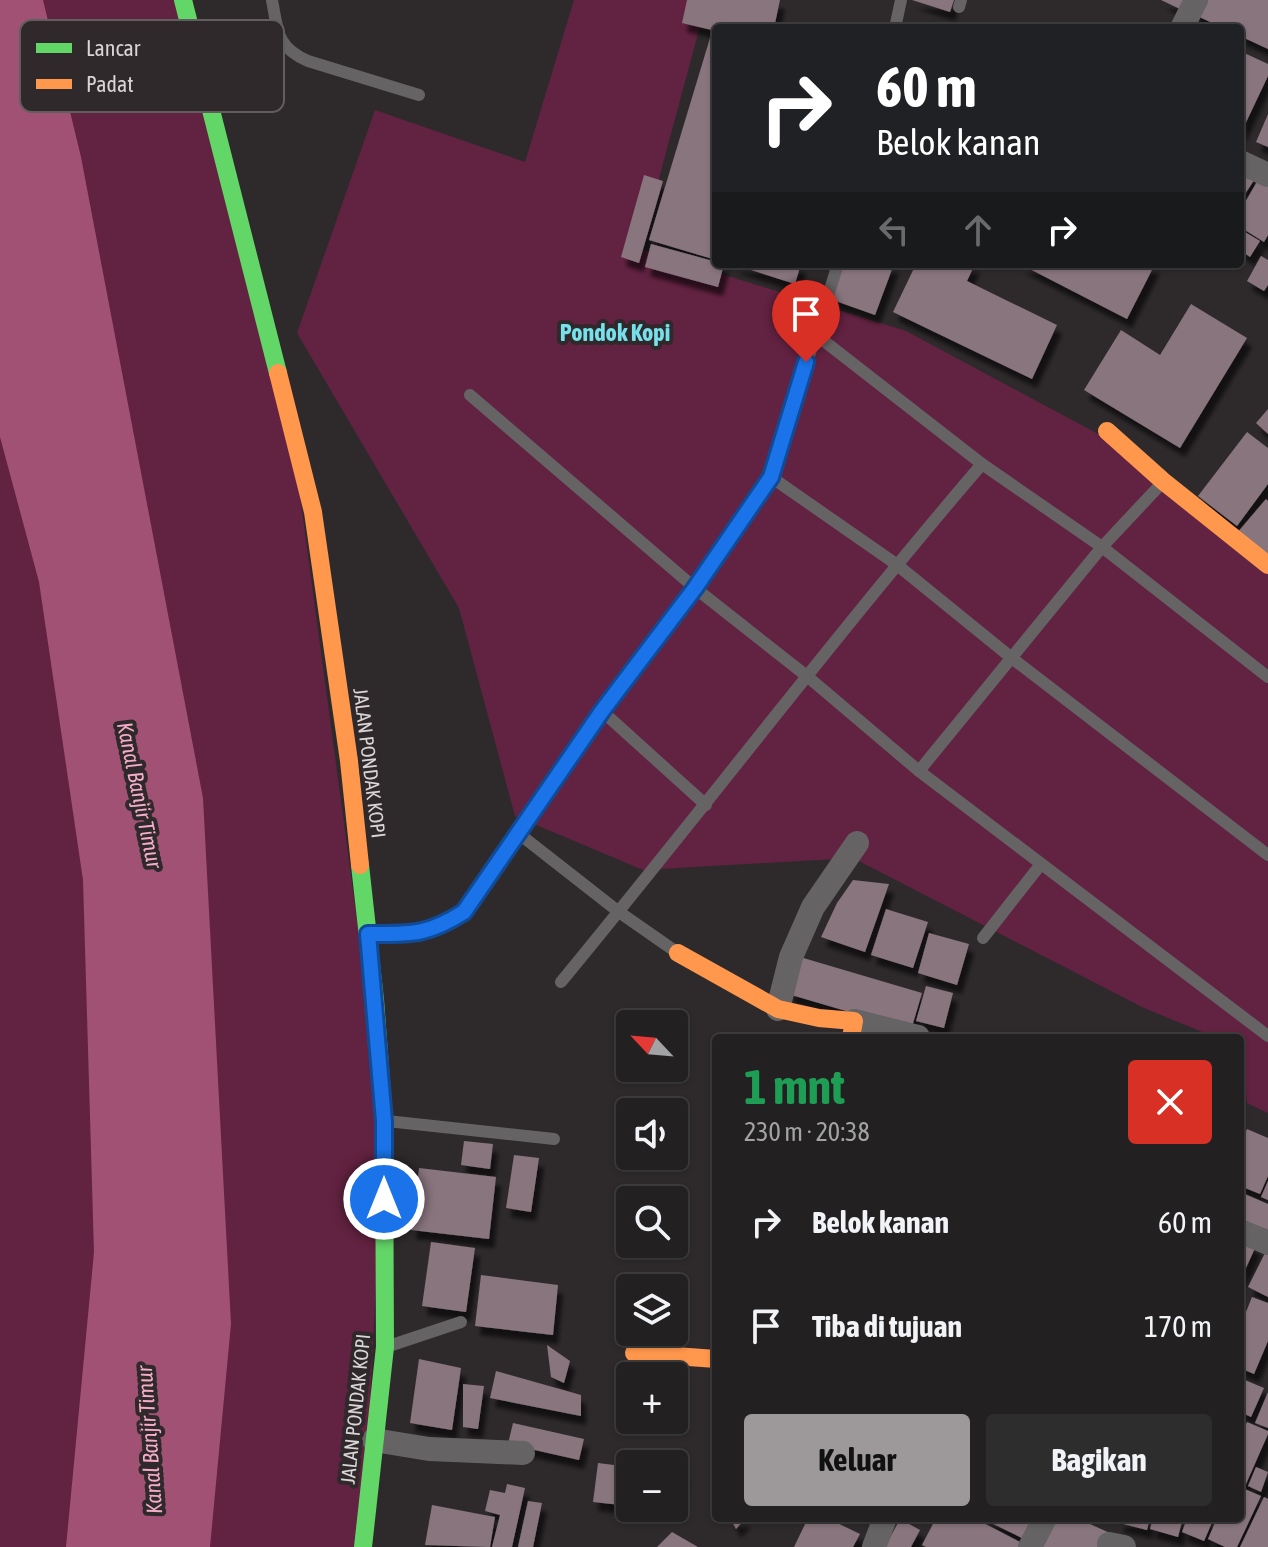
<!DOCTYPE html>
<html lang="id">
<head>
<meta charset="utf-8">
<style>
	body { margin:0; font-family:"Asap Condensed",sans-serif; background:#2e2d2e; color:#f1f3f6; height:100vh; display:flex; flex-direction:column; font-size:30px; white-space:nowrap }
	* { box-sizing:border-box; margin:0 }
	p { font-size:26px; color:#a2a3a5 }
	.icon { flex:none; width:44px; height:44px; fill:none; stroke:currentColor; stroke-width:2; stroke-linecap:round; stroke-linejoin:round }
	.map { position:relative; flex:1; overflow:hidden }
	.details { position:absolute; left:712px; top:1034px; width:532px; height:488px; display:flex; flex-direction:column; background:#222021; border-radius:8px; box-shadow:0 2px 6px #0004,0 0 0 2px #3f3e3f }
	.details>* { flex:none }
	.hud { position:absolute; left:712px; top:24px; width:532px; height:244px; border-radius:8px; box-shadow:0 2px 6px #0004,0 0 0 2px #3f3e3f; background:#202124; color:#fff; overflow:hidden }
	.needle { width:52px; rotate:296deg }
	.tools { position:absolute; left:616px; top:1010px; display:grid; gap:16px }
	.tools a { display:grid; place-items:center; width:72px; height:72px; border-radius:8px; background:#222021; box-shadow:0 2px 6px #0004,0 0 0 2px #3f3e3f; font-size:40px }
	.pin { position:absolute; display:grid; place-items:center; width:68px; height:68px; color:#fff; margin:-82px -34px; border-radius:50% 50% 50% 0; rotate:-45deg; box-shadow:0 0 8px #0007 }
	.pin .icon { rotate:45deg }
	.me { position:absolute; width:88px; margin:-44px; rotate:0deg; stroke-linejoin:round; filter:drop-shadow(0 0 6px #0008) }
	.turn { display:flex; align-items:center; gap:28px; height:168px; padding:0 32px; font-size:36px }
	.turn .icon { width:104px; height:104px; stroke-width:2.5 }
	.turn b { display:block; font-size:56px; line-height:68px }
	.lanes { display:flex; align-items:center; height:76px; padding:0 32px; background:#0003; justify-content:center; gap:40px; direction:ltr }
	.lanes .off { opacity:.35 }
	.round { display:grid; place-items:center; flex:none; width:84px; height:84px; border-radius:8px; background:#2e2d2e }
	.overview { display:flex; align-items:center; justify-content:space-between; height:136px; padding:0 32px }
	h1 { font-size:48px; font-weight:700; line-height:60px; color:#1e9e55 }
	.primary-button { display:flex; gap:16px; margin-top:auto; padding:16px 32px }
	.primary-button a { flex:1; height:92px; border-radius:8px; background:#9d999b; color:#111; font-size:32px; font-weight:700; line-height:92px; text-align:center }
	.primary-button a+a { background:#2e2d2e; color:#f1f3f6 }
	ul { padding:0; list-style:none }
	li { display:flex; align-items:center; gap:24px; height:104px; padding:0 32px }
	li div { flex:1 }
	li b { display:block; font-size:30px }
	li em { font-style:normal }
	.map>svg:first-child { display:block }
</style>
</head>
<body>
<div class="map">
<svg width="1268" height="1547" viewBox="0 0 1268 1547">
	<defs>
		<filter id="shadow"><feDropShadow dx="5" dy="9" stdDeviation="2" flood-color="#0009"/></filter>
	</defs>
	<rect width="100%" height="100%" fill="#2e2a2c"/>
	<g fill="#622241">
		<path d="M 0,0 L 183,0 L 291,429 L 384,1121 L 363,1547 L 0,1547 Z"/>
		<path d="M 574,0 L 707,0 L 640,249 L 906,331 L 1143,458 L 1268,570 L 1268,1113 L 1247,1103 L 1240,1038 L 1217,1038 L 1144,1008 L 853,858 L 643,870 L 515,816 L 459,608 L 297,333 L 375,110 L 525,162 Z"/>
	</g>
	<path fill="#a05174" d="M 0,0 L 43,0 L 81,157 L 203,798 L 231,1324 L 210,1547 L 66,1547 L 94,1252 L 83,880 L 39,582 L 0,437 Z"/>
	<g fill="#89757e" filter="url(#shadow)">
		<path d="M 687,0 L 780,0 L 774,28 L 716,28 L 716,31 L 682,23 Z"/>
		<path d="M 912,0 L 954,0 L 950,12 Z"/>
		<path d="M 1161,0 L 1186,0 L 1182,10 Z"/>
		<path d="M 1199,0 L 1268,0 L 1268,49 L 1240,36 L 1240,28 L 1223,28 L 1193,14 Z"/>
		<path d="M 710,38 L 716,39 L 716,260 L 649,240 Z"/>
		<path d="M 1240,51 L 1268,64 L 1268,76 L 1240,135 Z"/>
		<path d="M 1268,114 L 1268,147 L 1256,142 Z"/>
		<path d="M 1240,166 L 1256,177 L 1240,202 Z"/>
		<path d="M 1262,173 L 1268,177 L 1268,235 L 1264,242 L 1240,227 L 1240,211 Z"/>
		<path d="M 644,175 L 663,181 L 639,263 L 621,257 Z"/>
		<path d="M 1240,229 L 1260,241 L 1250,257 L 1240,250 Z"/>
		<path d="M 651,244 L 724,264 L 718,287 L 645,267 Z"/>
		<path d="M 1261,256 L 1268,260 L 1268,285 L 1264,291 L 1247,281 Z"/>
		<path d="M 732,264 L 801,264 L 795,284 Z"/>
		<path d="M 843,264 L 894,264 L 875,315 L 830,299 Z"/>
		<path d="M 916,264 L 975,264 L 967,281 L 1057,325 L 1032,379 L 893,312 Z"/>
		<path d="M 1020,264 L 1155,264 L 1127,319 Z"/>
		<path d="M 1191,304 L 1247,338 L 1180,448 L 1084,390 L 1121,330 L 1160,355 Z"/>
		<path d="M 1268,409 L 1268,434 L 1256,423 Z"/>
		<path d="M 1247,432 L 1268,448 L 1268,484 L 1237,526 L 1198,496 Z"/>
		<path d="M 1266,499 L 1268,501 L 1268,561 L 1237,533 Z"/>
		<path d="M 853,880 L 889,884 L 865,952 L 821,937 L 837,903 Z"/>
		<path d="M 886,909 L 928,922 L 913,968 L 871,955 Z"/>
		<path d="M 929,933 L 969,944 L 957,985 L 918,973 Z"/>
		<path d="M 800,957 L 922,993 L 911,1030 L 788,994 Z"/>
		<path d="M 926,986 L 953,993 L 944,1028 L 916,1021 Z"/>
		<path d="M 1247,1129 L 1268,1138 L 1268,1176 L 1260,1194 L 1240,1186 L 1240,1145 Z"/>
		<path d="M 464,1141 L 493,1144 L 490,1169 L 461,1165 Z"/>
		<path d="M 514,1155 L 539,1158 L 531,1212 L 506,1208 Z"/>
		<path d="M 419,1168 L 496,1177 L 489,1239 L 411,1230 Z"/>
		<path d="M 1268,1181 L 1268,1200 L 1261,1197 Z"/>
		<path d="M 1240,1192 L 1268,1204 L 1268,1230 L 1240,1219 Z"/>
		<path d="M 1240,1238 L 1256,1246 L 1240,1281 Z"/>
		<path d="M 431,1242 L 475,1248 L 466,1312 L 422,1306 Z"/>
		<path d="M 1268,1247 L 1268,1297 L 1248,1287 Z"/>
		<path d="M 481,1275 L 558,1285 L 553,1335 L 475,1326 Z"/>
		<path d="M 1252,1297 L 1268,1303 L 1268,1341 L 1254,1374 L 1240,1368 L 1240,1327 Z"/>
		<path d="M 547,1345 L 570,1361 L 564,1383 L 551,1377 Z"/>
		<path d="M 419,1359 L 461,1368 L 452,1430 L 410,1423 Z"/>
		<path d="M 496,1371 L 581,1395 L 581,1416 L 490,1398 Z"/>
		<path d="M 1240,1378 L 1264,1388 L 1251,1417 L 1240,1412 Z"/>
		<path d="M 463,1384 L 484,1386 L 478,1429 L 463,1427 Z"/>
		<path d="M 1268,1392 L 1268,1428 L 1255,1423 Z"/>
		<path d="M 1247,1422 L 1268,1431 L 1268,1434 L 1246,1484 L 1240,1482 L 1240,1439 Z"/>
		<path d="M 513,1423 L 584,1439 L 579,1460 L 508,1444 Z"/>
		<path d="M 598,1463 L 630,1467 L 630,1506 L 593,1502 Z"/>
		<path d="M 1256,1467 L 1268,1472 L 1261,1492 L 1248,1486 Z"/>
		<path d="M 674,1471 L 684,1472 L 680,1511 L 667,1510 L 674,1508 Z"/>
		<path d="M 507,1484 L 525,1488 L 512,1547 L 492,1547 L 500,1515 L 485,1511 L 490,1490 L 505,1493 Z"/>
		<path d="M 1240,1487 L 1261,1496 L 1237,1547 L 1225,1547 L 1208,1539 L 1217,1518 L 1240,1518 Z"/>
		<path d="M 1264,1497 L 1268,1499 L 1268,1547 L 1240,1547 Z"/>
		<path d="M 528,1501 L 542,1503 L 533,1547 L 518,1547 Z"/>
		<path d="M 432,1505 L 495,1517 L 490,1547 L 425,1545 Z"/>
		<path d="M 730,1518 L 746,1518 L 736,1529 Z"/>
		<path d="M 808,1518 L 827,1518 L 860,1534 L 853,1547 L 794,1547 Z"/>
		<path d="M 936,1518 L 974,1518 L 1020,1542 L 1018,1547 L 926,1547 L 922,1545 Z"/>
		<path d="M 981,1518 L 1036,1518 L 1026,1540 Z"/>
		<path d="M 1055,1518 L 1077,1518 L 1112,1534 L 1106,1547 L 1042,1547 Z"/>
		<path d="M 1120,1518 L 1150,1518 L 1147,1530 L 1119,1523 Z"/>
		<path d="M 1153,1518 L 1183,1518 L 1178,1537 L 1150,1529 Z"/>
		<path d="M 1187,1518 L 1214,1518 L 1204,1541 L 1182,1532 Z"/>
		<path d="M 900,1519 L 920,1530 L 911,1547 L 885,1547 Z"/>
		<path d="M 672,1532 L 698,1547 L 657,1547 Z"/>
	</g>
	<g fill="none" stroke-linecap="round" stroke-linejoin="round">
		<g stroke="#656363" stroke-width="12">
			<path d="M 272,0 C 278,31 276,47 308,61 L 419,95"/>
			<path d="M 959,7 L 961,0"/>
			<path d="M 895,28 L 901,0"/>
			<path d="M 815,334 L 982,464 L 1102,547 L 1268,677"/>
			<path d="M 470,395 L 695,588 L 808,677 L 919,771 L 1268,1036"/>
			<path d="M 771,477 L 896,564 L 1013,659 L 1268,855"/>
			<path d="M 602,711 L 706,805"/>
			<path d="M 919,771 L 1102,547 L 1162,483"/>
			<path d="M 518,833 L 619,912 L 675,951"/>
			<path d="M 368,934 C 412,934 426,936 464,912 L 602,711 L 695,588 L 771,477 L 838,264"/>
			<path d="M 983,938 L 1041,864"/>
			<path d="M 561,982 C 703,810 837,633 982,464"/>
			<path d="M 387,1121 L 554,1139"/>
			<path d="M 389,1346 L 461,1322"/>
		</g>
		<g stroke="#656363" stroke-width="24">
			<path d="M 1182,28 L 1196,0"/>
			<path d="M 1240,162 L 1268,175"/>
			<path d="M 778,1009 L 791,957 L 813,907 L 857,843"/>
			<path d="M 854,1021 L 918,1037"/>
			<path d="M 1240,1231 L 1268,1243"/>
			<path d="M 374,1440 L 429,1449 L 523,1453"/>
			<path d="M 1109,1544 L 1124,1547"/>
			<path d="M 874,1547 L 885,1518"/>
			<path d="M 1030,1547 L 1045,1518"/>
		</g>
		<g stroke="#63d668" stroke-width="18">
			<path d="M 183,0 L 278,373"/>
			<path d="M 360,865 L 375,1000 L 384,1121 L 385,1347 L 363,1547"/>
		</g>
		<g stroke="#ff974d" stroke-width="18">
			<path d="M 278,373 L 313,512 L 349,761 L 360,865"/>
			<path d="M 1107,431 L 1163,481 L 1268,565"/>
			<path d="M 678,953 L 778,1009 L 819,1018 L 854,1021 L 851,1038"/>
			<path d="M 634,1353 L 716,1359"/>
		</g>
	</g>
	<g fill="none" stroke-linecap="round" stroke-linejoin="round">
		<defs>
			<path id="route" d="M 384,1199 L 384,1121 L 368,934 C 411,934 426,936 464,912 L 602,711 L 695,588 L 771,477 L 806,362"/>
		</defs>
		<use href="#route" stroke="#114b97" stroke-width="20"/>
		<use href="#route" stroke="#1a73e8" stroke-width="14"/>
	</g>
	<g text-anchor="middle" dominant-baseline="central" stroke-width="8" stroke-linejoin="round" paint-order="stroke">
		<g font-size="20" fill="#d9d5d7" stroke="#2f292b">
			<text transform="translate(370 763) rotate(83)">JALAN PONDAK KOPI</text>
			<text transform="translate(355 1409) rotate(-84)">JALAN PONDAK KOPI</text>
		</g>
		<g font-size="22" font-style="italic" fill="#f4acc8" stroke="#2f292b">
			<text transform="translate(140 795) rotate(78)">Kanal Banjir Timur</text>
			<text transform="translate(149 1440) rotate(-94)">Kanal Banjir Timur</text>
		</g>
		<g font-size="24" font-weight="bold" fill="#76e1eb" stroke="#2f292b">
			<text x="615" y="332">Pondok Kopi</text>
		</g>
	</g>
	<rect x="20" y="20" width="264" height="92" rx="12" fill="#2f292b" stroke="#625d5f" stroke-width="2"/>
	<rect x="36" y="43" width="36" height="10" fill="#63d668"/>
	<rect x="36" y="79" width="36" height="10" fill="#ff974d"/>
	<g font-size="22" fill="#d9d5d7">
		<text x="86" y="56">Lancar</text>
		<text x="86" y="92">Padat</text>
	</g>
</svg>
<div class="tools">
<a><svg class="needle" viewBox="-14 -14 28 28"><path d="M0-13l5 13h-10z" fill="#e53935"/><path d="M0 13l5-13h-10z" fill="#a2a3a5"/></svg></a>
<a><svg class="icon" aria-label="sound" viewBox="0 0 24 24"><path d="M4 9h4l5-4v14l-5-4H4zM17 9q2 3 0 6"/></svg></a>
<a><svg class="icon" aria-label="search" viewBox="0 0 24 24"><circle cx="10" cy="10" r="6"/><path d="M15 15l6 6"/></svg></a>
<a><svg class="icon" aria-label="layers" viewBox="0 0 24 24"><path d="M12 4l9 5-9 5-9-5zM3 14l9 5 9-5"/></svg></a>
<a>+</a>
<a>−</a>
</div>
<div class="pin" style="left:806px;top:362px;background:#d93025"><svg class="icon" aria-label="arrive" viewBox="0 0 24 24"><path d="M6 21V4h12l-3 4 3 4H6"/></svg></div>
<svg class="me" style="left:384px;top:1199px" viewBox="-20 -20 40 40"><circle r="17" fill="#1a73e8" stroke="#fff" stroke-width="3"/><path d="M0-11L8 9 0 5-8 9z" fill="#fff"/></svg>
<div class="hud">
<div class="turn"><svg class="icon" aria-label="right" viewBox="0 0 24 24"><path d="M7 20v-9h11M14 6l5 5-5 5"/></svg><div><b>60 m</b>Belok kanan</div></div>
<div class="lanes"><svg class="icon off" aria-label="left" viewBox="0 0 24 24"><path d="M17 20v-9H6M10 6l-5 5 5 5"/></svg><svg class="icon off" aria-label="ahead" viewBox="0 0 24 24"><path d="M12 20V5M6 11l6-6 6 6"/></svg><svg class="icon" aria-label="right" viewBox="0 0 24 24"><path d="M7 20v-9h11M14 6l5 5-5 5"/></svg></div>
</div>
<section class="details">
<div class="overview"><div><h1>1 mnt</h1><p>230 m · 20:38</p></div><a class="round" style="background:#d93025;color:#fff"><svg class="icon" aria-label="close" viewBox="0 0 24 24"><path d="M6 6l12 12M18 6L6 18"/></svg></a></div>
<ul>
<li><svg class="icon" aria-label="right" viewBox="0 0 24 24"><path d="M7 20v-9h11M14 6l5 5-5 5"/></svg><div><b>Belok kanan</b></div><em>60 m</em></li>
<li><svg class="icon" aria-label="arrive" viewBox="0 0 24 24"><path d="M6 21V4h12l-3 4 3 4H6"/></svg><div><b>Tiba di tujuan</b></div><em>170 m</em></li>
</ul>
<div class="primary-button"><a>Keluar</a><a>Bagikan</a></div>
</section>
</div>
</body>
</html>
